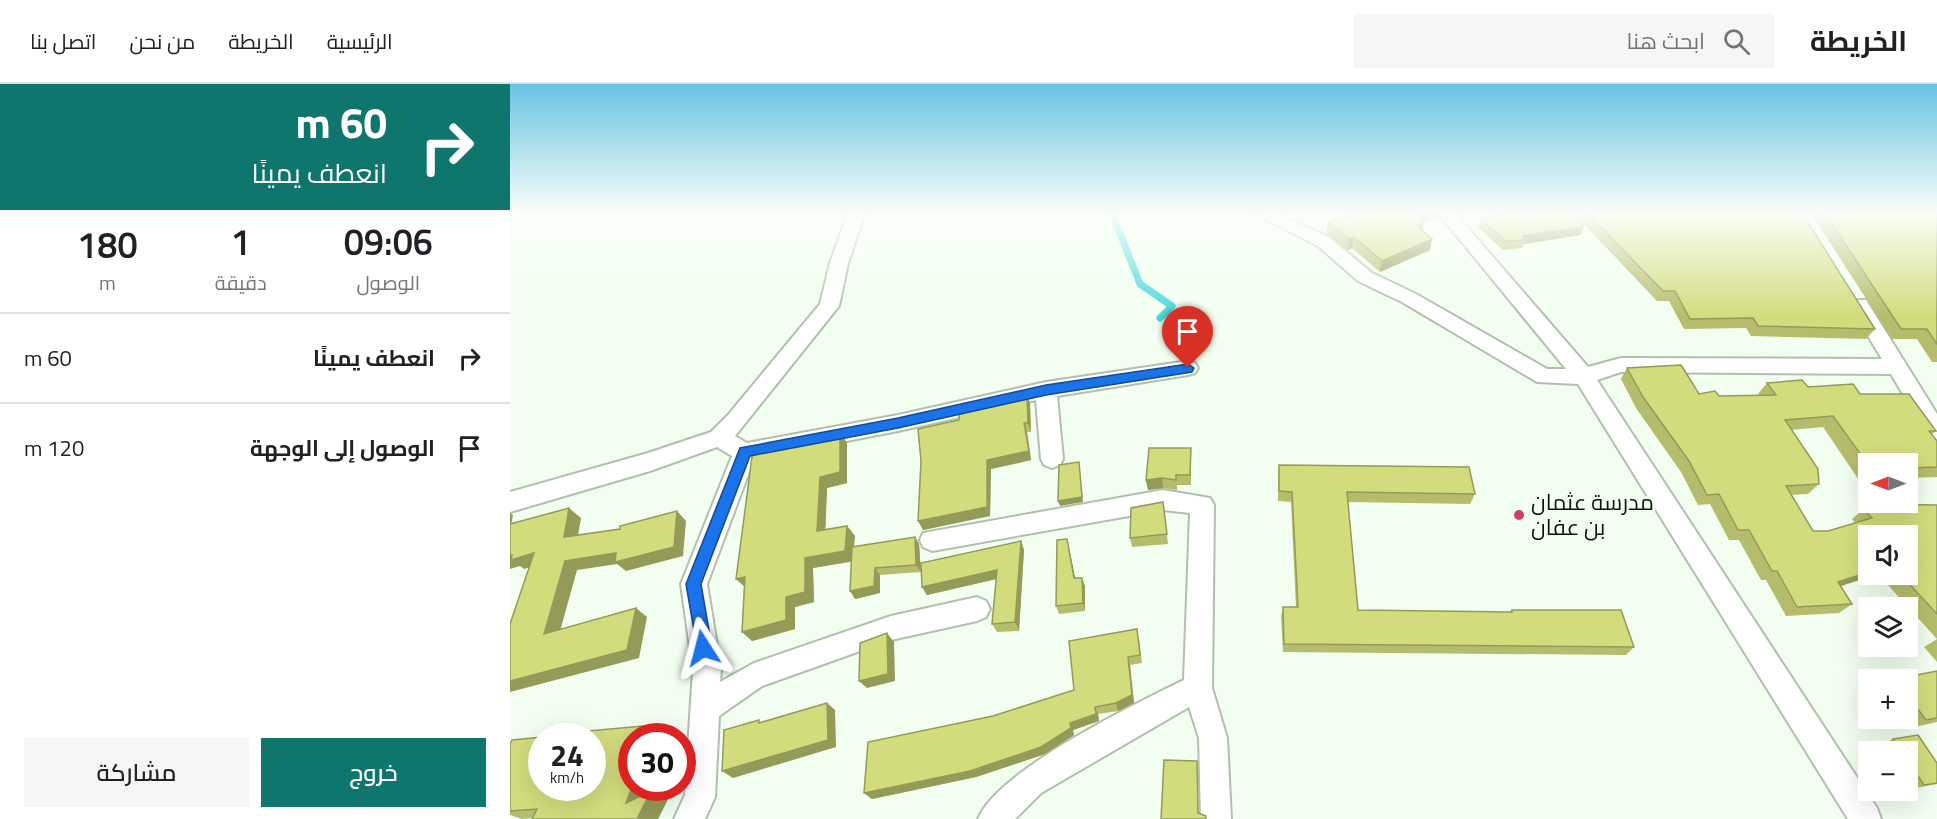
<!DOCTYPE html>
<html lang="ar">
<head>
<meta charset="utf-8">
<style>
	body { margin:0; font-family:"Titillium Web",Cairo,sans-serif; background:#f6f6f6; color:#202124; direction:rtl; height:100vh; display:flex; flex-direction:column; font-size:22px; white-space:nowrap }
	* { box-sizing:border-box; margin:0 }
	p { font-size:20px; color:#757577 }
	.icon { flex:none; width:33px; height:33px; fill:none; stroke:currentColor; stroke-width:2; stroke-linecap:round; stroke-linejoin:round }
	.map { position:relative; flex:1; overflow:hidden; direction:ltr }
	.details { display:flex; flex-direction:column; background:#fff; width:510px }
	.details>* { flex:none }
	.top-card { background:#0f766e; color:#fff; overflow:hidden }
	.needle { width:39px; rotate:270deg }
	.fabs { position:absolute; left:1348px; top:369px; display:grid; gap:12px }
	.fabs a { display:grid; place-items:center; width:60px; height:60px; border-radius:0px; background:#fff; box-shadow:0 6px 24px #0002; font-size:30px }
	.speed { position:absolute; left:18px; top:639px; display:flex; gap:12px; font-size:30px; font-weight:700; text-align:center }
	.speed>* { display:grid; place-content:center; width:78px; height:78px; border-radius:50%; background:#fff; box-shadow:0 6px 24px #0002; line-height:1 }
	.speed small { font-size:15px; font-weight:400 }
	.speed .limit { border:9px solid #d22; background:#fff; color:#111 }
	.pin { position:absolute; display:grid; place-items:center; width:51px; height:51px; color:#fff; margin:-62px -26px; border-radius:50% 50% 50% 0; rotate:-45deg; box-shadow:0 0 6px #0007 }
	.pin .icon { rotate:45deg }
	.me { position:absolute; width:66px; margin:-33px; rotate:351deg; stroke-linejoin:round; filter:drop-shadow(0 0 4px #0008) }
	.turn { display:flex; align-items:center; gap:21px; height:126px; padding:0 24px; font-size:27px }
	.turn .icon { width:78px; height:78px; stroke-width:2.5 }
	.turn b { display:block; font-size:42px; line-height:51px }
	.eta { display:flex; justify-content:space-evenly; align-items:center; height:102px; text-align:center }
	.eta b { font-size:36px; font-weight:600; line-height:42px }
	.action { display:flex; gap:12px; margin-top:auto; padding:12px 24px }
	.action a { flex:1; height:69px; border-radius:0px; background:#0f766e; color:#fff; font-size:24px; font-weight:600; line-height:69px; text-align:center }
	.action a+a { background:#f6f6f6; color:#202124 }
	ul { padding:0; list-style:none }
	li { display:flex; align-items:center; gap:18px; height:90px; padding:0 24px; border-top:2px solid #e0e0e0 }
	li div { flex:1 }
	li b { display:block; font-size:22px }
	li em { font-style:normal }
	header { display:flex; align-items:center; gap:36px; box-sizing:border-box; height:84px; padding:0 30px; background:#fff; border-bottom:2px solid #e0e0e0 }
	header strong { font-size:28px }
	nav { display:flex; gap:33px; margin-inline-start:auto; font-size:21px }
	.search { width:420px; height:54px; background:#f6f6f6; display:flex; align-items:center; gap:15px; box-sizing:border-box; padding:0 21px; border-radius:0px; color:#757577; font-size:22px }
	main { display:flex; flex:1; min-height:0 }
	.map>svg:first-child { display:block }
</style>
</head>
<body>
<header>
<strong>الخريطة</strong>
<div class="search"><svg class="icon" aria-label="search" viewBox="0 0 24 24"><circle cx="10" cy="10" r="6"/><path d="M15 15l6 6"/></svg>ابحث هنا</div>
<nav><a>الرئيسية</a><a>الخريطة</a><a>من نحن</a><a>اتصل بنا</a></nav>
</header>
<main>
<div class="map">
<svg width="1427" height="735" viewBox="0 0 1427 735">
	<rect width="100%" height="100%" fill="#f2fff0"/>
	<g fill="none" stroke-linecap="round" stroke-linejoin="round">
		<path stroke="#4ad9dc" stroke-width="7" d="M 602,129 L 630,200 L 662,222 L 650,234"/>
		<defs>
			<g id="street">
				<path d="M 338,129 L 355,129 L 338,179 L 329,222 L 225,352 L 237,359 L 388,331 L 536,298 L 678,277 L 685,279 L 688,284 L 685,289 L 678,291 L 547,312 L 553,375 L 550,381 L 542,384 L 534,381 L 531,375 L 526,316 L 388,347 L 244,375 L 197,500 L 211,586 L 210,598 L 244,579 L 381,532 L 467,513 L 476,517 L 480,525 L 476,533 L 467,537 L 381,556 L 252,602 L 209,632 L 205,713 L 195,735 L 164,735 L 175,711 L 183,586 L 171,500 L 222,372 L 207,363 L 140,387 L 0,428 L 0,408 L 138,369 L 201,348 L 218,331 L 310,220 L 320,179 Z"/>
				<path d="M 744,129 L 766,129 L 820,154 L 862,189 L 906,210 L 1037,285 L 1056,285 L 928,129 L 945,129 L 1078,283 L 1111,274 L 1372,275 L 1339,221 L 1342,216 L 1356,216 L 1427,330 L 1427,357 L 1419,354 L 1381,290 L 1111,288 L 1087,296 L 1367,724 L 1371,735 L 1338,735 L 1068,300 L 1027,298 L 892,218 L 848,197 L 808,162 Z"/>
				<path d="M 653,406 L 700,414 L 704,421 L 702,604 L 717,654 L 721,735 L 691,735 L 689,654 L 679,623 L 531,709 L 505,735 L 468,735 C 488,686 625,620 674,596 L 680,429 L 653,426 L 422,467 L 413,463 L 410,456 L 413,449 Z"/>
			</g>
		</defs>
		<use href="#street" stroke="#b1c0ae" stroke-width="4"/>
		<use href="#street" fill="#fff" fill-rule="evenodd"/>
	</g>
	<g fill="#b5bd6c">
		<path d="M 849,129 L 929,129 L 928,133 L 914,138 L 912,145 L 920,166 L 870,188 L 842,164 L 838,166 L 816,150 L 818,139 Z"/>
		<path d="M 983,129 L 1063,129 L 1074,142 L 1070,151 L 1014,160 L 1012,164 L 993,166 L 968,143 L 970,135 L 986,132 Z"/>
		<path d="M 1074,129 L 1292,129 L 1365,245 L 1356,255 L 1241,252 L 1236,244 L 1174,245 L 1159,217 L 1147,217 L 1071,137 Z"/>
		<path d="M 1301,129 L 1427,129 L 1427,278 L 1422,278 L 1407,255 L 1382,255 Z"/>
		<path d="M 1117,284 L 1189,310 L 1209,312 L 1249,311 L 1248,310 L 1257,299 L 1350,310 L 1426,347 L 1422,350 L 1427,357 L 1427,393 L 1398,394 L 1398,380 L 1359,380 L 1359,395 L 1349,396 L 1313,343 L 1281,346 L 1309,400 L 1298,410 L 1281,411 L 1303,447 L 1318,447 L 1345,439 L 1342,435 L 1353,425 L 1427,421 L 1427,555 L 1368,490 L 1398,490 L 1398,452 L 1359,490 L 1367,490 L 1331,502 L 1342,520 L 1329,529 L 1276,532 L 1256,496 L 1251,496 L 1229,456 L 1219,456 L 1200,420 L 1188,421 L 1171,388 L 1126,324 L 1111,295 Z"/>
		<path d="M 517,310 L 520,320 L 521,348 L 517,348 L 521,376 L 481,385 L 480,432 L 413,446 Z"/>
		<path d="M 330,348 L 337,359 L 337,399 L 317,404 L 315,446 L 337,442 L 345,452 L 344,463 L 405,453 L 409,460 L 411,488 L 370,491 L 370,509 L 345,515 L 341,478 L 303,484 L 304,518 L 285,523 L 285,545 L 242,557 L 232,548 L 234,502 L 226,495 Z"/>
		<path d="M 681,364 L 681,401 L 667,401 L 667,406 L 653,404 L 638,406 L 636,396 Z"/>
		<path d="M 769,381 L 965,410 L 960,420 L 838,418 L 848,526 L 1000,528 L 1002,526 L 1124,563 L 1116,571 L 773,568 L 771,532 L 773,523 L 786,523 L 781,418 L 768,417 L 768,391 Z"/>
		<path d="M 653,418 L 658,460 L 622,463 L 620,454 Z"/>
		<path d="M 511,457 L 514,466 L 509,547 L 487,548 L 482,540 L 486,495 L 417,511 L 412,503 Z"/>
		<path d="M 559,464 L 565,494 L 575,502 L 575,527 L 549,530 L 546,522 Z"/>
		<path d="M 629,554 L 632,579 L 620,581 L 624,619 L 608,627 L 588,630 L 589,637 L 563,646 L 564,651 L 535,670 L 466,693 L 362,715 L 354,709 L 483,632 L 564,606 Z"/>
		<path d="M 1427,555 L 1427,578 L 1414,563 Z"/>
		<path d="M 1427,587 L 1427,638 L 1400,644 L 1394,634 L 1398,634 L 1398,596 Z"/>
		<path d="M 144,641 L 160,651 L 141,707 L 158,715 L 148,735 L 22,735 L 22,734 L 12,735 L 0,731 L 0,660 Z"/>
		<path d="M 1383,655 L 1427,679 L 1427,700 L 1406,704 L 1398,693 L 1398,668 L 1381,668 L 1375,659 Z"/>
	</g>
	<g fill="#949a58">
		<path d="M 911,129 L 929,129 L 928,133 L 914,138 L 912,148 L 904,150 L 907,130 Z"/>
		<path d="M 1074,142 L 1070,151 L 1014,160 L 1015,156 L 1013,152 Z"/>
		<path d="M 844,153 L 842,164 L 838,166 L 839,155 Z"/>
		<path d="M 922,155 L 920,166 L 870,188 L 872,177 Z"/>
		<path d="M 517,310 L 520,320 L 521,348 L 518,339 Z"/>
		<path d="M 514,339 L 517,348 L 521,376 L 481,385 L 480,432 L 413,446 L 408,437 L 477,376 Z"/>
		<path d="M 330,348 L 337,359 L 337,399 L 317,404 L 315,457 L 307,447 L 310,393 Z"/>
		<path d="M 569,378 L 573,418 L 550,422 L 548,417 Z"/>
		<path d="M 652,394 L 653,404 L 638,406 L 636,396 Z"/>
		<path d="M 59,424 L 71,434 L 66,463 L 54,453 Z"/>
		<path d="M 167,427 L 176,437 L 173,472 L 116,487 L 107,480 L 67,486 L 47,558 L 34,550 L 55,477 Z"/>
		<path d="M 0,429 L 3,431 L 0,448 Z"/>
		<path d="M 337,442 L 345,452 L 342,477 L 303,484 L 304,518 L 285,523 L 285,545 L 242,557 L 232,548 L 276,513 L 295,474 Z"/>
		<path d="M 405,453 L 409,460 L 411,488 L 406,481 Z"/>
		<path d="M 557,455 L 559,464 L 567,503 L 564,494 Z"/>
		<path d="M 511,457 L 514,466 L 509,547 L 505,538 Z"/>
		<path d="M 24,469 L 36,478 L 14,485 L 10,482 L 0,485 L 0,472 Z"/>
		<path d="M 365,484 L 370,491 L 370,509 L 345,515 L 340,507 Z"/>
		<path d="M 487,486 L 491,494 L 417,511 L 412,503 Z"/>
		<path d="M 1359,488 L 1359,490 L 1367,490 L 1316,507 L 1328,498 Z"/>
		<path d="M 235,493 L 236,504 L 226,495 Z"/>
		<path d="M 572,494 L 575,502 L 575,527 L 573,519 Z"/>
		<path d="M 126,524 L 137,533 L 129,574 L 0,608 L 0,597 Z"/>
		<path d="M 377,549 L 384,558 L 385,597 L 357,604 L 349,597 Z"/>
		<path d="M 618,573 L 620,581 L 624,619 L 608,627 L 606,619 Z"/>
		<path d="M 317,619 L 325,626 L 326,663 L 223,694 L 212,687 Z"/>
		<path d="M 585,623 L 588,630 L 589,637 L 563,646 L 564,651 L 535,670 L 466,693 L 362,715 L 354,709 L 560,639 Z"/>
		<path d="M 144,641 L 160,651 L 160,652 L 140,652 Z"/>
		<path d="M 122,704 L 142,704 L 141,707 L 158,715 L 148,735 L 127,735 L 116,719 Z"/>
	</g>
	<g fill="#d3dc7d" stroke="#949a58" stroke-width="1.5">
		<path d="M 849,129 L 911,129 L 907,130 L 914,137 L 906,140 L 922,155 L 872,177 L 844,153 L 839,155 L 818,139 Z"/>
		<path d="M 992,129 L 1063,129 L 1074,142 L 1013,152 L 1015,156 L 996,157 L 970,135 L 994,130 Z"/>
		<path d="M 1077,129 L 1292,129 L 1365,245 L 1248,242 L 1243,234 L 1180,235 L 1165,207 L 1153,207 Z"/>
		<path d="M 1315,129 L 1427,129 L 1427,260 L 1417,245 L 1391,245 Z"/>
		<path d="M 1171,281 L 1189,310 L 1205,307 L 1209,312 L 1266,311 L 1257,299 L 1292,296 L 1298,303 L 1343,300 L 1350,310 L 1399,310 L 1426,347 L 1419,347 L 1427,357 L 1427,383 L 1398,384 L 1398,380 L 1359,380 L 1359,382 L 1323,332 L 1275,336 L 1308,385 L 1309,400 L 1276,402 L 1303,447 L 1318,447 L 1362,434 L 1353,425 L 1371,420 L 1427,421 L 1427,530 L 1390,490 L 1398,490 L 1398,452 L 1359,452 L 1359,488 L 1328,498 L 1342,520 L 1287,523 L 1267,487 L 1262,487 L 1239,446 L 1228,446 L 1209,410 L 1197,411 L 1179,377 L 1133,313 L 1117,284 Z"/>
		<path d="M 517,310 L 518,339 L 514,339 L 519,367 L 477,376 L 477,423 L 408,437 L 411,377 L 408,345 L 449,336 L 449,325 Z"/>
		<path d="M 330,348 L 330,388 L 310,393 L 307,447 L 337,442 L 335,467 L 295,474 L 295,508 L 276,513 L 276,536 L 232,548 L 235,493 L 226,495 L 243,365 Z"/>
		<path d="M 639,364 L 681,364 L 680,391 L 666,391 L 666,396 L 652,394 L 636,396 Z"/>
		<path d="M 569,378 L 572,413 L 548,417 L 549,381 Z"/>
		<path d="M 769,381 L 959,383 L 965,410 L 837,408 L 848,526 L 1002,528 L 1002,526 L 1111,526 L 1124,563 L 774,560 L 773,523 L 788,523 L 782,408 L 769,407 Z"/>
		<path d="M 653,418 L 657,450 L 620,454 L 621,424 Z"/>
		<path d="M 59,424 L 54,453 L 110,445 L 110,442 L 167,427 L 164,463 L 105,478 L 106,469 L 55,477 L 34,550 L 126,524 L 117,566 L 0,597 L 0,540 L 24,469 L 1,476 L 2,471 L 0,472 L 0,440 Z"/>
		<path d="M 405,453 L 406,481 L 365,484 L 364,502 L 340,507 L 342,463 Z"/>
		<path d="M 557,455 L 564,494 L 572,494 L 573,519 L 546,522 L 547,456 Z"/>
		<path d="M 511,457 L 505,538 L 482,540 L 487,486 L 412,503 L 411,479 Z"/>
		<path d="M 627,545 L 630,571 L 618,573 L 622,611 L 606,619 L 585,623 L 586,630 L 560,639 L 561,644 L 531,663 L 460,687 L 354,709 L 358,658 L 483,632 L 564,606 L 559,557 Z"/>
		<path d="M 377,549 L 378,590 L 349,597 L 350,559 Z"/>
		<path d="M 1427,587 L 1427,634 L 1416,636 L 1398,612 L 1398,596 L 1386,595 Z"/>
		<path d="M 317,619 L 318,656 L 212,687 L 214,646 L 249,636 L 249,639 Z"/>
		<path d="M 144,641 L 140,652 L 122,652 L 122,703 L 116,719 L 141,707 L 127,735 L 22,735 L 27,725 L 0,727 L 0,660 L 2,656 L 32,653 L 32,704 L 82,704 L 82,652 L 38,652 L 42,652 L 44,650 Z"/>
		<path d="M 1408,651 L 1427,679 L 1427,699 L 1414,701 L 1398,678 L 1398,668 L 1391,668 L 1383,655 Z"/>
		<path d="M 654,676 L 687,677 L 688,729 L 696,732 L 696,735 L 651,735 Z"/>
	</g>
	<linearGradient id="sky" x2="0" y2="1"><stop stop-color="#69c3e3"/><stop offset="0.56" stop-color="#f9fff8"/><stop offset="1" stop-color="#f9fff8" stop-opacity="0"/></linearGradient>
	<rect width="1427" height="232" fill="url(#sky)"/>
	<path fill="#1a73e8" stroke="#114b97" stroke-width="1.5" d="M 678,280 L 684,284 L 682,288 L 536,311 L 388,344 L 240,372 L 191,500 L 202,564 L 199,570 L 193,572 L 188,570 L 176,500 L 230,364 L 388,334 L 536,301 Z"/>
	<circle fill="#cb3e71" stroke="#f2fff0" stroke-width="2" cx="1009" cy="431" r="6"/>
	<g text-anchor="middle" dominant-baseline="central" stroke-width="6" stroke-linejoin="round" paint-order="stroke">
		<g font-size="22" fill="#0d130d" stroke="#f2fff0" text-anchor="start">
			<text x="1021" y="418">مدرسة عثمان<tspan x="1021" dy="25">بن عفان</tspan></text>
		</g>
	</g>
</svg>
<div class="fabs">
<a><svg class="needle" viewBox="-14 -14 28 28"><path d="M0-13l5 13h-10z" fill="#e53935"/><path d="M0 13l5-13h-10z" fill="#757577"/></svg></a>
<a><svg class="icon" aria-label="sound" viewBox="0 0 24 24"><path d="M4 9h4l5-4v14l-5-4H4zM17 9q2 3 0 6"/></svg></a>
<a><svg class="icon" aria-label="layers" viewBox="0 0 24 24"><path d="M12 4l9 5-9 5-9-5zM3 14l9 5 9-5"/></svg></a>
<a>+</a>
<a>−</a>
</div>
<div class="speed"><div>24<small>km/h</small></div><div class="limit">30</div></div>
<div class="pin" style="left:678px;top:284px;background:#d93025"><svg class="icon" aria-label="arrive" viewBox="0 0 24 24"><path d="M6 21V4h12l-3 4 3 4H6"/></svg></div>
<svg class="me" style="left:193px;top:564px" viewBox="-20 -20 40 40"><path d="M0-17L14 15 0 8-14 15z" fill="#1a73e8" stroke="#fff" stroke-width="4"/></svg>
</div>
<section class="details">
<div class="top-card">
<div class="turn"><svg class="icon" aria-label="right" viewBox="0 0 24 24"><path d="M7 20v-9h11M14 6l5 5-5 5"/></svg><div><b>60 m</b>انعطف يمينًا</div></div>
</div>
<div class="eta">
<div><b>09:06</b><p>الوصول</p></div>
<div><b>1</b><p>دقيقة</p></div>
<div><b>180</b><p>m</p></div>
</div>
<ul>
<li><svg class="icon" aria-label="right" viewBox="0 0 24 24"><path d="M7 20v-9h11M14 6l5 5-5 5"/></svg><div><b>انعطف يمينًا</b></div><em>60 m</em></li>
<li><svg class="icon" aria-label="arrive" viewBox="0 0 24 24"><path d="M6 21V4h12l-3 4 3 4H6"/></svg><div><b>الوصول إلى الوجهة</b></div><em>120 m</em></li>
</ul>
<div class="action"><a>خروج</a><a>مشاركة</a></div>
</section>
</main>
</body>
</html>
